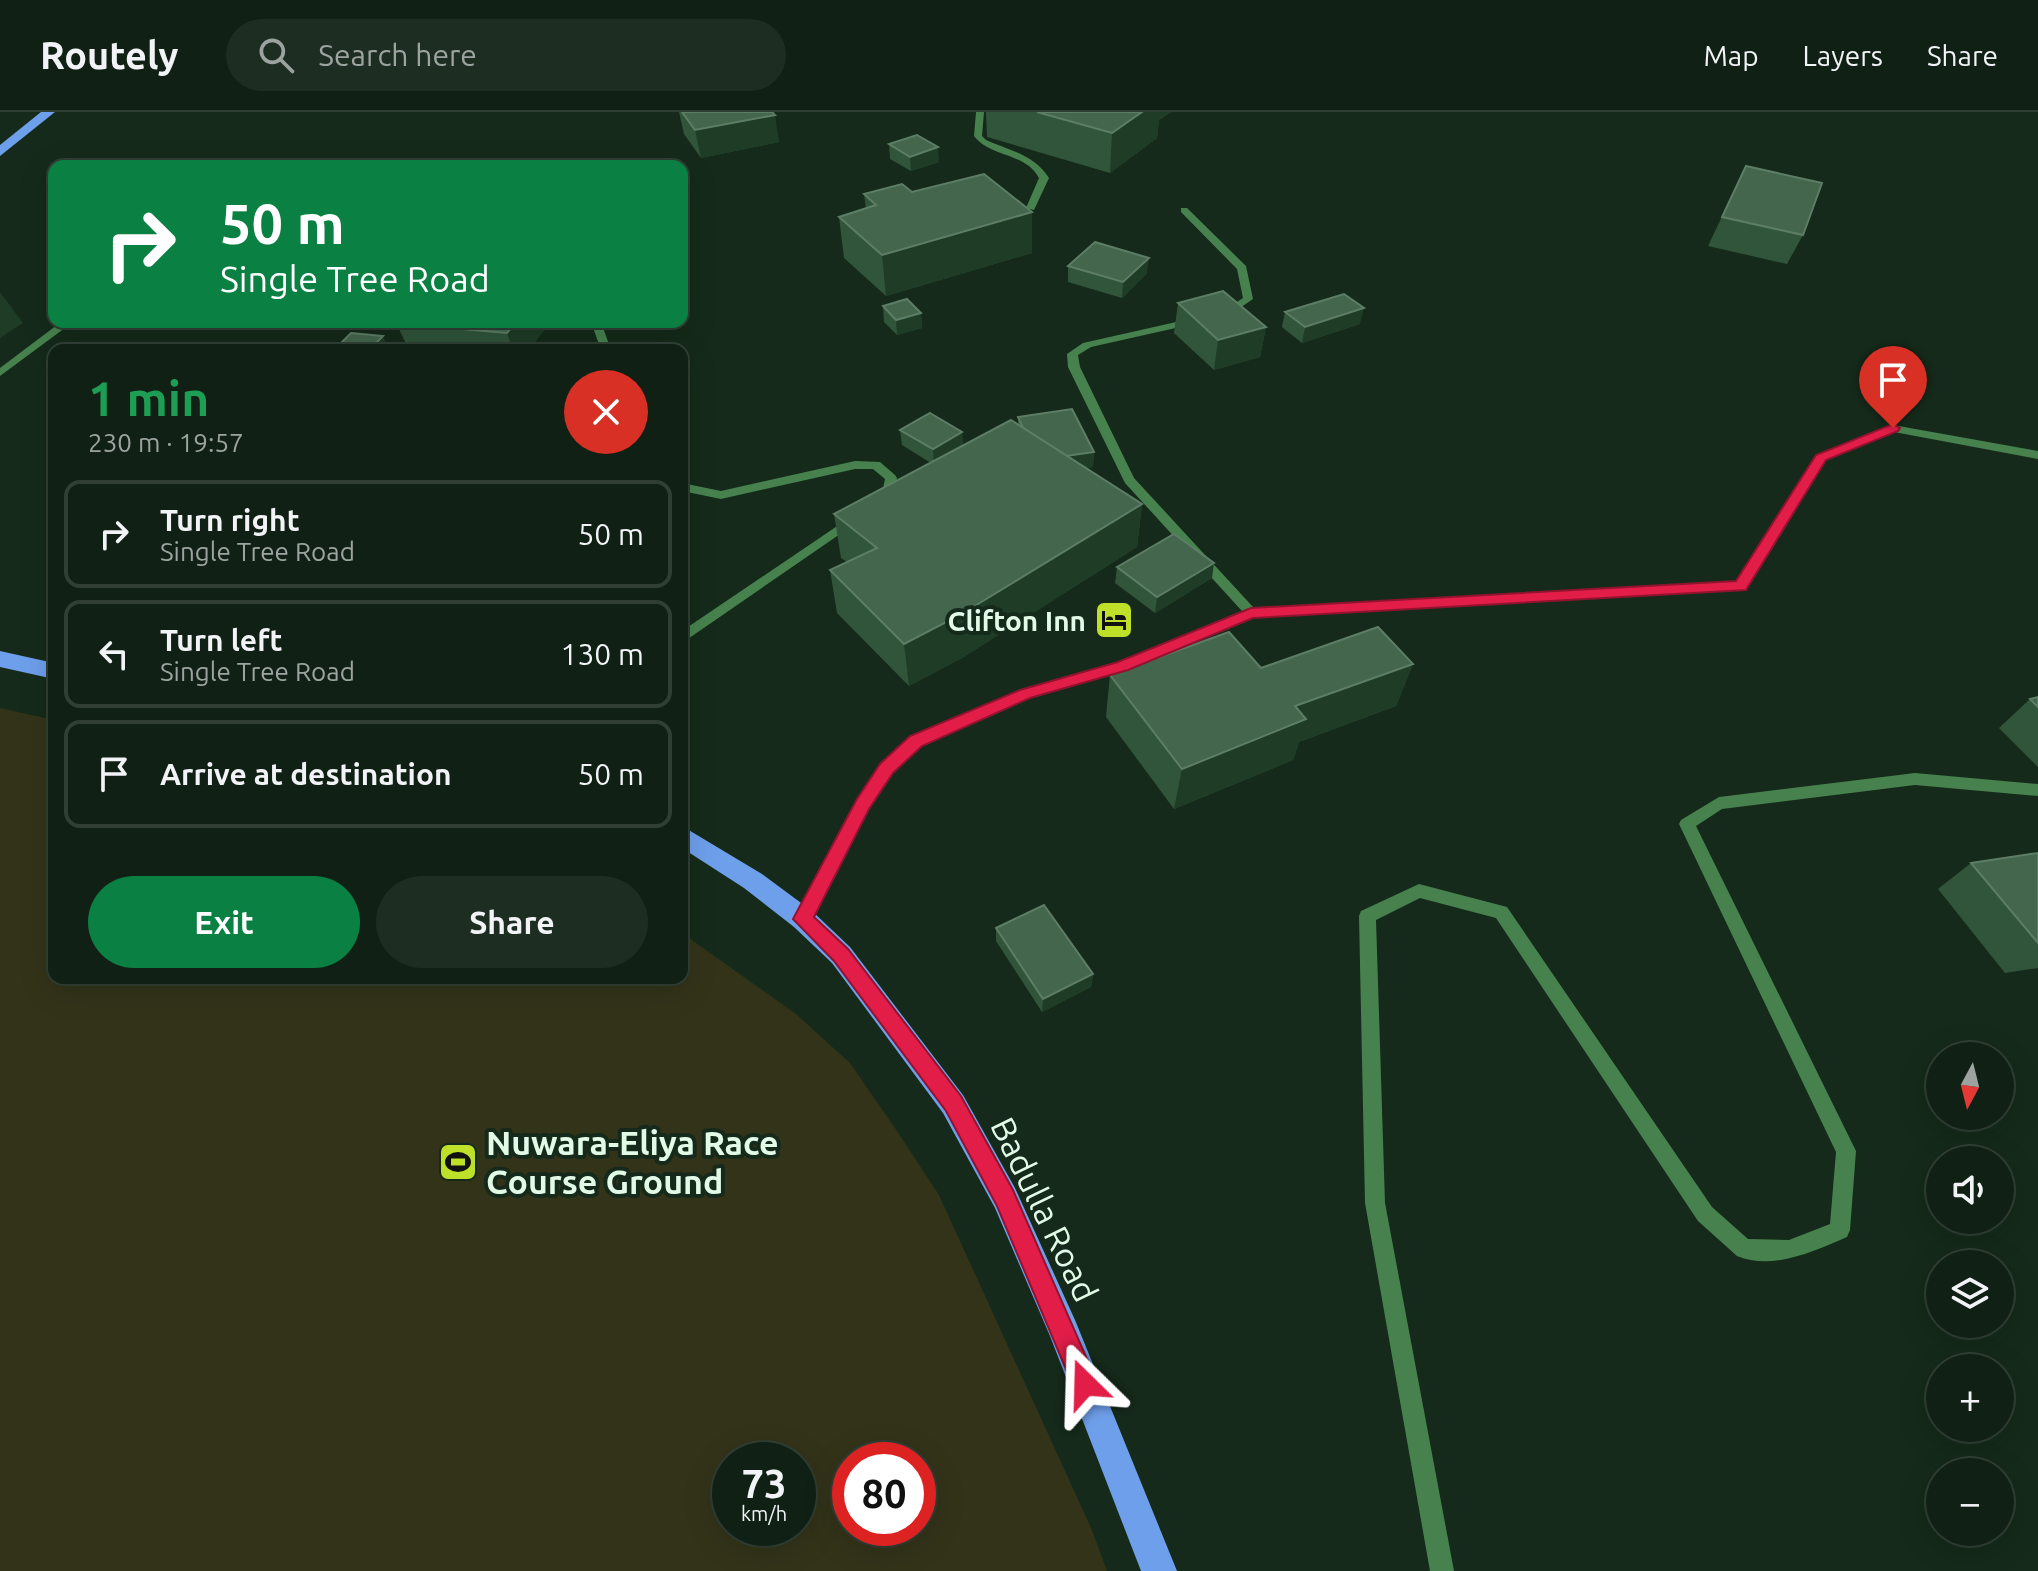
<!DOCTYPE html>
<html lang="en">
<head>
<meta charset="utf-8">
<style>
	body { margin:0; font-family:Ubuntu,sans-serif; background:#1e2d22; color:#f1f3f6; height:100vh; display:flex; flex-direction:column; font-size:30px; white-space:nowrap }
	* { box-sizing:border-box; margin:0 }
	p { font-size:26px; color:#9ca3a0 }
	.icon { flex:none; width:44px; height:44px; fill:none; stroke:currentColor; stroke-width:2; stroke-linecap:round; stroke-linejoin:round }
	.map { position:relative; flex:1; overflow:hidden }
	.sheet { position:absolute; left:48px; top:232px; width:640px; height:640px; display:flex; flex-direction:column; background:#102014; border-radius:16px; box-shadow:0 8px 32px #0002,0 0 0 2px #303e34 }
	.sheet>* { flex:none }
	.hud { position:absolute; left:48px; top:48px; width:640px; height:168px; border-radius:16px; box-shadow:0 8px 32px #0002,0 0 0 2px #303e34; background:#0b8043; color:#fff; overflow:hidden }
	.needle { width:52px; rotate:187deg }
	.controls { position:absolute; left:1926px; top:930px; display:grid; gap:16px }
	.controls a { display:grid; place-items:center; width:88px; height:88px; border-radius:50%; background:#102014; box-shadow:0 8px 32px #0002,0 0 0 2px #303e34; font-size:40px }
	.speed { position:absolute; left:712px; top:1330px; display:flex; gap:16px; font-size:40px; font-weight:700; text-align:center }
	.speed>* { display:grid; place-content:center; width:104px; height:104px; border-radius:50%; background:#102014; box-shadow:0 8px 32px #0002,0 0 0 2px #303e34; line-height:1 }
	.speed small { font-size:20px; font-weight:400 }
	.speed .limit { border:12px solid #d22; background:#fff; color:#111 }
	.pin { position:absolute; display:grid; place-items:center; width:68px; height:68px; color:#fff; margin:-82px -34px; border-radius:50% 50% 50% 0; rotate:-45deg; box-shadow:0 0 8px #0007 }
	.pin .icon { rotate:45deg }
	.me { position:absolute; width:88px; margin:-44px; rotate:338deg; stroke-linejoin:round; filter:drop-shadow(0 0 6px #0008) }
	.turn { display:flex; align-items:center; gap:28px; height:168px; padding:0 40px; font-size:36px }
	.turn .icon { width:104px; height:104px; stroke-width:2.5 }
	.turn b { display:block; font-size:56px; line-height:68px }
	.round { display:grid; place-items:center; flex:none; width:84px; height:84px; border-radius:42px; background:#1e2d22 }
	.summary { display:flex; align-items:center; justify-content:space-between; height:136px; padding:0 40px }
	h1 { font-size:48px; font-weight:600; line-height:60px; color:#1e9e55 }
	.primary-button { display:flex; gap:16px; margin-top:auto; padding:16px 40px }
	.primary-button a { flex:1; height:92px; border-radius:48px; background:#0b8043; color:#fff; font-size:32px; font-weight:600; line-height:92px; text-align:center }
	.primary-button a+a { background:#1e2d22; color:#f1f3f6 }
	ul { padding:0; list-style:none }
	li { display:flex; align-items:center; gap:24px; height:108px; margin:0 16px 12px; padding:0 24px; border:4px solid #303e34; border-radius:16px }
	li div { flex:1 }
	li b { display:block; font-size:30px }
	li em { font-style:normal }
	header { display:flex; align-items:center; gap:48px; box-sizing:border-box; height:112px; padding:0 40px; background:#102014; border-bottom:2px solid #303e34 }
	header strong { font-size:38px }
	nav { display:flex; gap:44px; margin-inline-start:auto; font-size:28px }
	.search { width:560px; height:72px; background:#1e2d22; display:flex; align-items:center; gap:20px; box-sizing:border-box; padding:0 28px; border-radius:44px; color:#9ca3a0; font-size:30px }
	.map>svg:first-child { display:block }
</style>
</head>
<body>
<header>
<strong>Routely</strong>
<div class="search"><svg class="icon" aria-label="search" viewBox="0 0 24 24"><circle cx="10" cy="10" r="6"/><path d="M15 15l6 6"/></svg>Search here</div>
<nav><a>Map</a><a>Layers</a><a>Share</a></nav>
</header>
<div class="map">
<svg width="2038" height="1459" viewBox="0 0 2038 1459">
	<rect width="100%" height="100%" fill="#152a1a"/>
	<path fill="#323319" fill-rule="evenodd" d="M 0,596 L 54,608 L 54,866 L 682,866 L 682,821 L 796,902 L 850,951 L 895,1016 L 939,1083 L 1092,1418 L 1107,1459 L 0,1459 ZM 730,1348 L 798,1348 L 798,1416 L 730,1416 ZM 918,1348 L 918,1416 L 850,1416 L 850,1348 Z"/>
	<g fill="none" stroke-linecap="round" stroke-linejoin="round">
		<g fill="#47824e" fill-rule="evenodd">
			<path d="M 591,210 L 601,210 L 611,238 L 601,238 Z"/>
			<path d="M 855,349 L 880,350 L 895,363 L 897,366 L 892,386 L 884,391 L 876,391 L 874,388 L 882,381 L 885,367 L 873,357 L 855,357 L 721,387 L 682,379 L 682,371 L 721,379 Z"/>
			<path d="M 855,402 L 859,403 L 859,409 L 682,531 L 682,519 Z"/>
		</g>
		<g fill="#47824e" fill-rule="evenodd">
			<path d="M 976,0 L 984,0 L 982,24 L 986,28 C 1010,39 1034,42 1049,66 L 1034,98 L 1026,96 L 1039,66 C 1025,40 991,46 974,24 Z"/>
			<path d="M 1181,96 L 1187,96 L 1246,154 L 1253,187 L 1228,204 L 1219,202 L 1243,186 L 1237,157 L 1181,100 Z"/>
			<path d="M 1194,206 L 1198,207 L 1198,211 L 1091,235 L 1078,243 L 1080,255 L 1134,366 L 1254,496 L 1737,470 L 1817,343 L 1893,313 L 2038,339 L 2038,347 L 1894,320 L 1825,348 L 1746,477 L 1741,478 L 1253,506 L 1128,558 L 1030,586 L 921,633 L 892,661 L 869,696 L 809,812 L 803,814 L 797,812 L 795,807 L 857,688 L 882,653 L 911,625 L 1020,578 L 1119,550 L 1242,499 L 1125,371 L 1068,255 L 1067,242 L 1083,231 Z"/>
			<path d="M 61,210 L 73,210 L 0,264 L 0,256 Z"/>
			<path d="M 1915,661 L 2038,672 L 2038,684 L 1915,673 L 1722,697 L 1696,714 L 1856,1039 L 1850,1118 L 1847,1125 C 1814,1139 1773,1159 1737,1144 L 1698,1109 L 1496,806 L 1420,786 L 1376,808 L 1385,1091 L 1454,1459 L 1430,1459 L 1365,1091 L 1359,804 L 1361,799 L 1419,772 L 1507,795 L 1712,1095 L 1748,1127 L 1789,1128 L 1830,1112 L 1836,1040 L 1679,712 L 1681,708 L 1719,685 Z"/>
		</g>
		<g fill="#6e9fea" fill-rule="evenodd">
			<path d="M 41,0 L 55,0 L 0,44 L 0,33 Z"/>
			<path d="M 0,539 L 54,551 L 54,567 L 0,555 Z"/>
			<path d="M 682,714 L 762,762 L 812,799 L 850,835 L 963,983 L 1015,1076 L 1075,1208 L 1177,1459 L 1141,1459 L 1050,1224 L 995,1096 L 943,1001 L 832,851 L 794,815 L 744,776 L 682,736 Z"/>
		</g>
	</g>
	<g fill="#31553b">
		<path d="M 679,0 L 772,0 L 779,30 L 701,46 L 684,22 Z"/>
		<path d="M 986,0 L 1171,0 L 1159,8 L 1157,26 L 1110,61 L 987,25 Z"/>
		<path d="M 889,32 L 939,50 L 911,59 L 890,47 Z"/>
		<path d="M 1746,54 L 1803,123 L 1787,152 L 1708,134 Z"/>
		<path d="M 984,62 L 1032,100 L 1032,141 L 886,184 L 844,146 L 839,105 L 866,97 L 864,82 L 902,72 L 912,80 Z"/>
		<path d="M 1068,154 L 1147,161 L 1122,186 L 1068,170 Z"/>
		<path d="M 1178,191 L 1266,215 L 1260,245 L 1214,258 L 1174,221 Z"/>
		<path d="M 883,194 L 921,201 L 922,216 L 897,223 L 884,210 Z"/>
		<path d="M 1285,200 L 1360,212 L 1302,231 L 1282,215 Z"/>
		<path d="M 398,210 L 550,210 L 529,238 L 409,238 L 396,211 Z"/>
		<path d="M 1018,305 L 1094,340 L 1093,355 L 1086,356 L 1142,392 L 1137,435 L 962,546 L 909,574 L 837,501 L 830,458 L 847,450 L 841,446 L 834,402 L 931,351 L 902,333 L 900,318 L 962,320 L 963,334 L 1018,313 Z"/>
		<path d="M 1117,455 L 1212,466 L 1155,501 L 1115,471 Z"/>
		<path d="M 1413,552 L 1396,594 L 1299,630 L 1293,648 L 1174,697 L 1106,605 L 1110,563 L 1261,556 Z"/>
		<path d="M 2038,585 L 2038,655 L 1999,616 L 2030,587 Z"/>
		<path d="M 2038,741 L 2038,856 L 2005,861 L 1938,777 L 1971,751 Z"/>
		<path d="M 996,816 L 1093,862 L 1091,875 L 1042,900 L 996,829 Z"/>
	</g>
	<g fill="#1e3c26">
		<path d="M 1142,0 L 1171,0 L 1159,8 L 1157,26 L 1110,61 L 1112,21 Z"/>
		<path d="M 775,3 L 779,30 L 701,46 L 695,18 Z"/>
		<path d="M 938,35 L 939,50 L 911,59 L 910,45 Z"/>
		<path d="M 1032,100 L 1032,141 L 886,184 L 882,143 Z"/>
		<path d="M 1149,146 L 1147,161 L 1122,186 L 1123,170 Z"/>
		<path d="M 0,180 L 23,211 L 0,226 Z"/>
		<path d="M 1364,196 L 1360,212 L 1302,231 L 1305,215 Z"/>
		<path d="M 921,201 L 922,216 L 897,223 L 896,208 Z"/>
		<path d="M 516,210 L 550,210 L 529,238 L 513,238 L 507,221 Z"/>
		<path d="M 1266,215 L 1260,245 L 1214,258 L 1218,228 Z"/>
		<path d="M 383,224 L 389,238 L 369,238 Z"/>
		<path d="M 962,320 L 963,336 L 934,353 L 933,337 Z"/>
		<path d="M 1094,340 L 1093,355 L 1037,364 L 1038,348 Z"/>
		<path d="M 1142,392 L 1137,435 L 962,546 L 909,574 L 904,532 Z"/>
		<path d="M 1214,451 L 1212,466 L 1155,501 L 1157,485 Z"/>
		<path d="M 1413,552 L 1396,594 L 1299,630 L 1293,648 L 1174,697 L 1182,657 L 1295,594 Z"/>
		<path d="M 1093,862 L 1091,875 L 1042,900 L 1043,887 Z"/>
	</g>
	<g fill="#44664d" stroke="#5d7e66" stroke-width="2">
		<path d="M 682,0 L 772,0 L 775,3 L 695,18 Z"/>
		<path d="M 1037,0 L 1142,0 L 1112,21 Z"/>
		<path d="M 917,23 L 938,35 L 910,45 L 889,32 Z"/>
		<path d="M 1746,54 L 1822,71 L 1803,123 L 1722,105 Z"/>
		<path d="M 984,62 L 1032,100 L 882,143 L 839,105 L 876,93 L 864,82 L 902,72 L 912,80 Z"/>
		<path d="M 1095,130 L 1149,146 L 1123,170 L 1068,154 Z"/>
		<path d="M 1223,179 L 1266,215 L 1218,228 L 1178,191 Z"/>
		<path d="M 1344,182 L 1364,196 L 1305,215 L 1285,200 Z"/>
		<path d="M 907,187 L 921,201 L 896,208 L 883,194 Z"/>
		<path d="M 398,210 L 516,210 L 507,221 L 396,211 Z"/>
		<path d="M 351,221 L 383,224 L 369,238 L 334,238 Z"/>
		<path d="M 1072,297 L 1094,340 L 1066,344 L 1023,316 L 1018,305 Z"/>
		<path d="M 930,301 L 962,320 L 933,337 L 900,318 Z"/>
		<path d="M 1011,308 L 1142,392 L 960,503 L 904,532 L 830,458 L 877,436 L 834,402 Z"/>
		<path d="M 1174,422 L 1214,451 L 1157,485 L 1117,455 Z"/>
		<path d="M 1378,515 L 1413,552 L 1295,594 L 1306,607 L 1182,657 L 1110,563 L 1229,520 L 1261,556 Z"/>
		<path d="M 2038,585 L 2038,595 L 2030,587 Z"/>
		<path d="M 2038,741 L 2038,831 L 1971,751 Z"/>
		<path d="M 1044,793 L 1093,862 L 1043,887 L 996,816 Z"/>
	</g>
	<path fill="#e11d48" stroke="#92132f" stroke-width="2" d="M 1893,312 L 1900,316 L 1898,319 L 1826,348 L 1746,478 L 1253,506 L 1128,558 L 1030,586 L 922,634 L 893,661 L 869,697 L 814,805 L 848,837 L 961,984 L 1013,1078 L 1098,1272 L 1094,1281 L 1085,1284 L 1076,1281 L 997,1094 L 946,999 L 834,849 L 793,807 L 857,687 L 880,652 L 910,624 L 1020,578 L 1118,550 L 1251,496 L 1736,469 L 1816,343 Z"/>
	<defs>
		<symbol id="hotel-square" viewBox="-11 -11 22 22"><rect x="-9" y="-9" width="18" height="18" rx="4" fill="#bee028" stroke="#152a1a"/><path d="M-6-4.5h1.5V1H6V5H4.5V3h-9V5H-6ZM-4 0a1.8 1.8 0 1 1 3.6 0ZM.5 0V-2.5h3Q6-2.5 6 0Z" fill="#111"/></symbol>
		<symbol id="stadium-square" viewBox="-11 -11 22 22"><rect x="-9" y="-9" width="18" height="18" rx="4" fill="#bee028" stroke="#152a1a"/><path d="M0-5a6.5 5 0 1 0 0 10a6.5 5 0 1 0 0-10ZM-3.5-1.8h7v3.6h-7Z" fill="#111"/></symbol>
	</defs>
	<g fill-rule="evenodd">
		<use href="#hotel-square" x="1092" y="486" width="44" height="44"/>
		<use href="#stadium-square" x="436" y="1028" width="44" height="44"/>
	</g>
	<g text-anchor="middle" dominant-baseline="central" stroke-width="8" stroke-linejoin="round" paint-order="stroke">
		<g font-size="28" font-weight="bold" fill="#e2fbe7" stroke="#152a1a" text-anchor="end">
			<text x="1086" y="508">Clifton Inn</text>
		</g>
		<g font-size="34" font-weight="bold" fill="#e2fbe7" stroke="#152a1a" text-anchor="start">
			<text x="486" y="1030">Nuwara-Eliya Race<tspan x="486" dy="39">Course Ground</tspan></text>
		</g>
		<g font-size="34" fill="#e2fbe7" stroke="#152a1a">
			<text transform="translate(1045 1097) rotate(64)">Badulla Road</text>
		</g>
	</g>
</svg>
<div class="controls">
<a><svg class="needle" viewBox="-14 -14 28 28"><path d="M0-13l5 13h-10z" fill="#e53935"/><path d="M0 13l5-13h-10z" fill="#9ca3a0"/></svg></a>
<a><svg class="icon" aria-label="sound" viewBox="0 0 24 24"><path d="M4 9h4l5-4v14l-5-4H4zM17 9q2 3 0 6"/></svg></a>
<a><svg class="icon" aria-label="layers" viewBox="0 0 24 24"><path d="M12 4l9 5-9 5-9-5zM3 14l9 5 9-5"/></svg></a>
<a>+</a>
<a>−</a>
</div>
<div class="speed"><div>73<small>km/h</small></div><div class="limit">80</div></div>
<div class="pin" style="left:1893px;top:316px;background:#d93025"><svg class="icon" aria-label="arrive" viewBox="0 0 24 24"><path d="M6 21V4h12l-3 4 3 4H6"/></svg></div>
<svg class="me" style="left:1085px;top:1272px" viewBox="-20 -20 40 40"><path d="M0-17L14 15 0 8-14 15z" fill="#e11d48" stroke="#fff" stroke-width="4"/></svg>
<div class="hud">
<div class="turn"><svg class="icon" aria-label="right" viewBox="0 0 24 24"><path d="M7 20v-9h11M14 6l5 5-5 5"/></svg><div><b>50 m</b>Single Tree Road</div></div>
</div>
<section class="sheet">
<div class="summary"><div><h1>1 min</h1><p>230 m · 19:57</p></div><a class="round" style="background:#d93025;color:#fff"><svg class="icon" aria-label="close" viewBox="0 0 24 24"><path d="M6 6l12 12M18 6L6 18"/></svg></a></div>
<ul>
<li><svg class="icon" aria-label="right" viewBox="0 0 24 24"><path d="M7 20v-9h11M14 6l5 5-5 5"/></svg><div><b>Turn right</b><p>Single Tree Road</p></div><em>50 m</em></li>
<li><svg class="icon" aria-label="left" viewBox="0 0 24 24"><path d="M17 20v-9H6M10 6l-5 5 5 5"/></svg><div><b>Turn left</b><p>Single Tree Road</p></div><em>130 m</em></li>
<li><svg class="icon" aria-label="arrive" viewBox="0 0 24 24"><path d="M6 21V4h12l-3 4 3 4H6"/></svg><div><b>Arrive at destination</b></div><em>50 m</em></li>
</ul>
<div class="primary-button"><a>Exit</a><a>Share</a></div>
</section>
</div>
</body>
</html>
